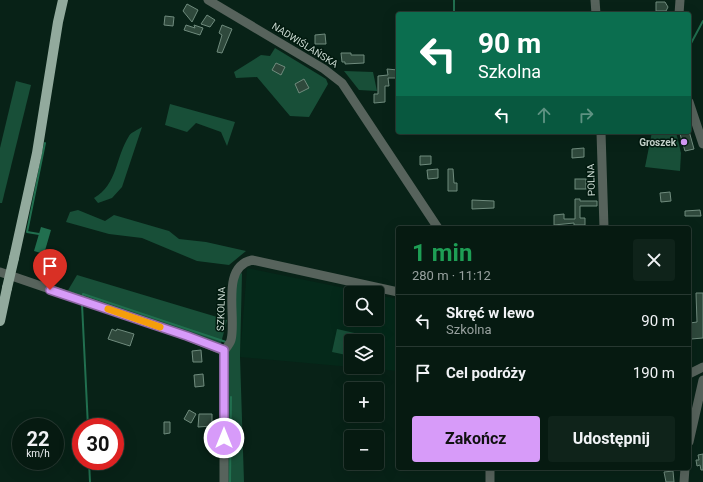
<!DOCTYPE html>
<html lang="pl">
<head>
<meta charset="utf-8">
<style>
	body { margin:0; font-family:Roboto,sans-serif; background:#0f231a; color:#f1f3f6; height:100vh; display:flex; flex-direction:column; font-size:15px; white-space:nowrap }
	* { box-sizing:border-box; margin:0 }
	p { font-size:13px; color:#98a19f }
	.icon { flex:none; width:22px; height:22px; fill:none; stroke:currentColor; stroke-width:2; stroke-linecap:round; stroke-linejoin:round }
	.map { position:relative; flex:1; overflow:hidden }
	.side { position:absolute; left:396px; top:226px; width:295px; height:244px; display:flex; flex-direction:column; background:#061a11; border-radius:4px; box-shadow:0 4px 16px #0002,0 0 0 1px #273831 }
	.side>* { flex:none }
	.banner { position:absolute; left:396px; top:12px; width:295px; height:122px; border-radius:4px; box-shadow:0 4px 16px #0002,0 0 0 1px #273831; background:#0b6e4f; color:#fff; overflow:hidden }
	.tools { position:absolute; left:344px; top:286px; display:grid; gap:8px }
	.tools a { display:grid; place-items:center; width:40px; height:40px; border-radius:4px; background:#061a11; box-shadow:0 4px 16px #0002,0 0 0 1px #273831; font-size:20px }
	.speed { position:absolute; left:12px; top:418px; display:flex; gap:8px; font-size:20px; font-weight:700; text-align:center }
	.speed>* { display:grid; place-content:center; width:52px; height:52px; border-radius:50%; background:#061a11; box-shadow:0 4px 16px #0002,0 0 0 1px #273831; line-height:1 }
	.speed small { font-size:10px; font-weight:400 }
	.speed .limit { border:6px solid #d22; background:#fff; color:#111 }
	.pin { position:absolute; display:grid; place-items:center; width:34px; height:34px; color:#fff; margin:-41px -17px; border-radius:50% 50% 50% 0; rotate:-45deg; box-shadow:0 0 4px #0007 }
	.pin .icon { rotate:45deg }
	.me { position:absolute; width:44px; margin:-22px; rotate:0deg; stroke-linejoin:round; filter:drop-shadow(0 0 3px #0008) }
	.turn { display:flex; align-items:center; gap:14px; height:84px; padding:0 16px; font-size:18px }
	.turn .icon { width:52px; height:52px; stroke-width:2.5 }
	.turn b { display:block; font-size:28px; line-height:34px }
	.lanes { display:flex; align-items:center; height:38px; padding:0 16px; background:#0003; justify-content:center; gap:20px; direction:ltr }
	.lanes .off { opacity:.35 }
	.round { display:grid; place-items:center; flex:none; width:42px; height:42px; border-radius:4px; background:#0f231a }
	.headline { display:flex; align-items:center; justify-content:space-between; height:68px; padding:0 16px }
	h1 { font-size:24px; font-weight:700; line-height:30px; color:#1e9e55 }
	.cta { display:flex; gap:8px; margin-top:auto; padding:8px 16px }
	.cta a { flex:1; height:46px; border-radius:4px; background:#d79bf9; color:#111; font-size:16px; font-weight:700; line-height:46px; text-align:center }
	.cta a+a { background:#0f231a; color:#f1f3f6 }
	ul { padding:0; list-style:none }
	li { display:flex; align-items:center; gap:12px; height:52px; padding:0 16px; border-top:1px solid #273831 }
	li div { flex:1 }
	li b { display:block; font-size:15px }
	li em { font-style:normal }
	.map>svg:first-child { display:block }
</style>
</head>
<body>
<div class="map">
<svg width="703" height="482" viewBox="0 0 703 482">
	<rect width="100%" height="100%" fill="#082217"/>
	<path fill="#05291a" d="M 247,268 L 369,293 L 351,293 L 351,319 L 377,319 L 377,295 L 398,299 L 398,371 L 357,367 L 377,367 L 377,341 L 351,341 L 351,367 L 240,357 Z"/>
	<g fill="#184f38">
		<path d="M 275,48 L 326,79 L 328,84 L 309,117 L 290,116 L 257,77 L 236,78 L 234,72 L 261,55 L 270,56 Z"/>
		<path d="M 344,71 L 373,72 L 377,91 L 359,90 Z"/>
		<path d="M 16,81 L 31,85 L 2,203 L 0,203 L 0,148 Z"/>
		<path d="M 170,104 L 235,122 L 227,146 L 221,132 L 196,123 L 187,132 L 165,125 Z"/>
		<path d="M 142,127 L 122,187 L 112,198 L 98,203 L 94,198 C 118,184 115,158 129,136 C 131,132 138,130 142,127 Z"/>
		<path d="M 652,132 L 676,132 L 681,153 L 680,171 L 645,167 Z"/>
		<path d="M 78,210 L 105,221 L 114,215 L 169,231 L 179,239 L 206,242 L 246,251 L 229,265 L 197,261 L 142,238 L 109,234 L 66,222 L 70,212 Z"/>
		<path d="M 242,273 L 240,357 L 244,482 L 227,482 L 226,352 L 236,277 Z"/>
		<path d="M 77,275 L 227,320 L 220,347 L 67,292 Z"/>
		<path d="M 377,300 L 385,301 L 379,326 L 366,323 L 367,319 L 377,319 Z"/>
		<path d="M 337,329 L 381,339 L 377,355 L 377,341 L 351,341 L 351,356 L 332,352 Z"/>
	</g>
	<path fill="#216f4f" d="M 41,227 L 51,230 L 44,254 L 34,251 Z"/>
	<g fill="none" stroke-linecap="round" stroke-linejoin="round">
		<g stroke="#216f4f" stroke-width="2">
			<path d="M 454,0 L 454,14"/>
			<path d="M 689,47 L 703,21"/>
			<path d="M 39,234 L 27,232 L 45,143"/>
			<path d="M 83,297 L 83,294 L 226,342"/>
			<path d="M 82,304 L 88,427"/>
			<path d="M 89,461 L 90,482"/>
			<path d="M 230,482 L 231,397"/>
		</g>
	</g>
	<g fill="#2f493c" stroke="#6f8b7d">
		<path d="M 656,2 L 665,2 L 668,7 L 666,11 L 656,11 Z"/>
		<path d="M 187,4 L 198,10 L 192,22 L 183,11 Z"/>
		<path d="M 207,15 L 215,20 L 210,27 L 201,24 Z"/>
		<path d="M 165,16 L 174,17 L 173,26 L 164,25 Z"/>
		<path d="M 186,25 L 195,28 L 194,25 L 203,28 L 200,35 L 184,30 Z"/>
		<path d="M 222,25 L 232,29 L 222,53 L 217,52 L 222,35 L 219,33 Z"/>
		<path d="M 325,34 L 326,44 L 315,44 L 315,35 Z"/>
		<path d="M 341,53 L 351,53 L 351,55 L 364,55 L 364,63 L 345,64 L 345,62 L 342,62 Z"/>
		<path d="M 276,63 L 285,67 L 281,75 L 272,70 Z"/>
		<path d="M 387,69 L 398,70 L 398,78 L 388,78 L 389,86 L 385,86 L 385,102 L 374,103 L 374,94 L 378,94 L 378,76 L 388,75 Z"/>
		<path d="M 304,79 L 309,88 L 299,93 L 295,84 Z"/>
		<path d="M 689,131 L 694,149 L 685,151 L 680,134 Z"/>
		<path d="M 584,148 L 584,157 L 572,158 L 572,149 Z"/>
		<path d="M 420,156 L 431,156 L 431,164 L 420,165 Z"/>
		<path d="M 438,169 L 438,178 L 428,179 L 427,170 Z"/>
		<path d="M 448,169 L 453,169 L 454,183 L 457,183 L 457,191 L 448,191 Z"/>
		<rect x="575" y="179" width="11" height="10"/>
		<path d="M 670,192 L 671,201 L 661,202 L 660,193 Z"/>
		<path d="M 575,199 L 580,199 L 580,201 L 597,201 L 597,206 L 580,206 L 580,218 L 585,218 L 585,225 L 574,225 L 574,223 L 554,225 L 554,215 L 564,214 L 564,219 L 575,219 Z"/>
		<path d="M 472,200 L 494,201 L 494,208 L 472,209 Z"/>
		<path d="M 700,210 L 701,216 L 685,216 L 685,211 Z"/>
		<path d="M 696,293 L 703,293 L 703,338 L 691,339 L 690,323 L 697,322 Z"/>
		<path d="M 112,329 L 116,331 L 117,329 L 134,334 L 130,346 L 108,339 Z"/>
		<path d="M 201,350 L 202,362 L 193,362 L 192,351 Z"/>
		<path d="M 203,374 L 204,386 L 195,387 L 194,375 Z"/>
		<path d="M 189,410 L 196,414 L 191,423 L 184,419 Z"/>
		<path d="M 199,414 L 212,414 L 212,426 L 198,427 Z"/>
		<path d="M 164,422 L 170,422 L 170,433 L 164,434 Z"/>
		<path d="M 703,454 L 703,470 L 701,470 L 700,465 L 697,466 L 696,460 L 699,460 L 698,455 Z"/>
		<path d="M 673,471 L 674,482 L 666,482 L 664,472 Z"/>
	</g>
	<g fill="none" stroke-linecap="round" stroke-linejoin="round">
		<g stroke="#57635c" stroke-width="9">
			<path d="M 208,0 L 324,69 L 342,83 L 438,228"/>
			<path d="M 595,0 L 596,14"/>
			<path d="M 679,14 L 680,0"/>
			<path d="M 689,102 L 703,144"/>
			<path d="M 601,132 L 604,228"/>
			<path d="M 0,272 L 187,336 L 224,351"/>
			<path d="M 224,351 C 226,348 230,344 231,340 C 237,317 220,267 252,260 L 398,292"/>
			<path d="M 689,374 L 703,367"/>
			<path d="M 689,442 L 703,380"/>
			<path d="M 490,468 L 490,482"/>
			<path d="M 224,482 L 224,351"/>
			<path d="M 684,482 L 685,468"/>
		</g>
		<g stroke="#92aa9d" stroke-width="10">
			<path d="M 14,258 L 37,153 L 58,22 L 63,0"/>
			<path d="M 0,321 L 7,288"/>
		</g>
		<path stroke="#92aa9d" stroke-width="10" d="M 7,288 L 14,258"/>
	</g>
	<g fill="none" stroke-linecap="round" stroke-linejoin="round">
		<defs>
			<path id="route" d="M 50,290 L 187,336 L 224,350 L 224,438"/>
		</defs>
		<use href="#route" stroke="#8c65a2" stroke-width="10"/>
		<use href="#route" stroke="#d79bf9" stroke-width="7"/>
		<path stroke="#f59e0b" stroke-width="7" d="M 108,309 L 160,327"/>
	</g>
	<circle fill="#d79bf9" stroke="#01190e" stroke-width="1.5" cx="684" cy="142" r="4"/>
	<g text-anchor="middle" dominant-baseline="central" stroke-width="3" stroke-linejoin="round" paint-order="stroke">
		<g font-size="10" fill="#c9d8d0" stroke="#01190e">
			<text transform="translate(305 45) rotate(32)">NADWIŚLAŃSKA</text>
			<text transform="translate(591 180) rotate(-92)">POLNA</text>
			<text transform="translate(221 309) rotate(-88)">SZKOLNA</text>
		</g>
		<g font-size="10" font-weight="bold" fill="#c9d8d0" stroke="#01190e" text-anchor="end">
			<text x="676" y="142">Groszek</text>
		</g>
	</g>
</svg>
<div class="tools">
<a><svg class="icon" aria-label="search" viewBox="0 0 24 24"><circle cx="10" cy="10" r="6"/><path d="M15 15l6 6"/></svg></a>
<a><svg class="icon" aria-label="layers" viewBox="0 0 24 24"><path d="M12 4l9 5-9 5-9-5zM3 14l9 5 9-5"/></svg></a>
<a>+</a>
<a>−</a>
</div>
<div class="speed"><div>22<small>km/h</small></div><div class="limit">30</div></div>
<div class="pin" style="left:50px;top:290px;background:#d93025"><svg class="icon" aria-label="arrive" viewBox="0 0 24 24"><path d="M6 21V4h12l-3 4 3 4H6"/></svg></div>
<svg class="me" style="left:224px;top:438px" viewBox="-20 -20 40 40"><circle r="17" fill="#d79bf9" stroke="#fff" stroke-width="3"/><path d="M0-11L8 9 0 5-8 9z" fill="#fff"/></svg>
<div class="banner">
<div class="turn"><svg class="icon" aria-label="left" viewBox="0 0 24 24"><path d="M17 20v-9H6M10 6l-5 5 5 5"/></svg><div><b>90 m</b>Szkolna</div></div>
<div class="lanes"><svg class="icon" aria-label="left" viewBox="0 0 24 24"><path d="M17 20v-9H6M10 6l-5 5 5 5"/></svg><svg class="icon off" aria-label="ahead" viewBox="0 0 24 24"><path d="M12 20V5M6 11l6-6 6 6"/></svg><svg class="icon off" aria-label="right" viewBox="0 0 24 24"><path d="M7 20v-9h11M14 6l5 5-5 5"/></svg></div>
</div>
<section class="side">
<div class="headline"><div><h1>1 min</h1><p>280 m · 11:12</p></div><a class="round"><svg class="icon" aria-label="close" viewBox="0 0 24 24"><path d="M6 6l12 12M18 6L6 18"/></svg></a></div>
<ul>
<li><svg class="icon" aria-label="left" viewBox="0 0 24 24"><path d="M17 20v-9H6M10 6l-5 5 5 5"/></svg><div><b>Skręć w lewo</b><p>Szkolna</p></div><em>90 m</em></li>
<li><svg class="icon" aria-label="arrive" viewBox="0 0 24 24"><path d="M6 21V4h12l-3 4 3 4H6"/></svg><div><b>Cel podróży</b></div><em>190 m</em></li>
</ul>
<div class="cta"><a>Zakończ</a><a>Udostępnij</a></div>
</section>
</div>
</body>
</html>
